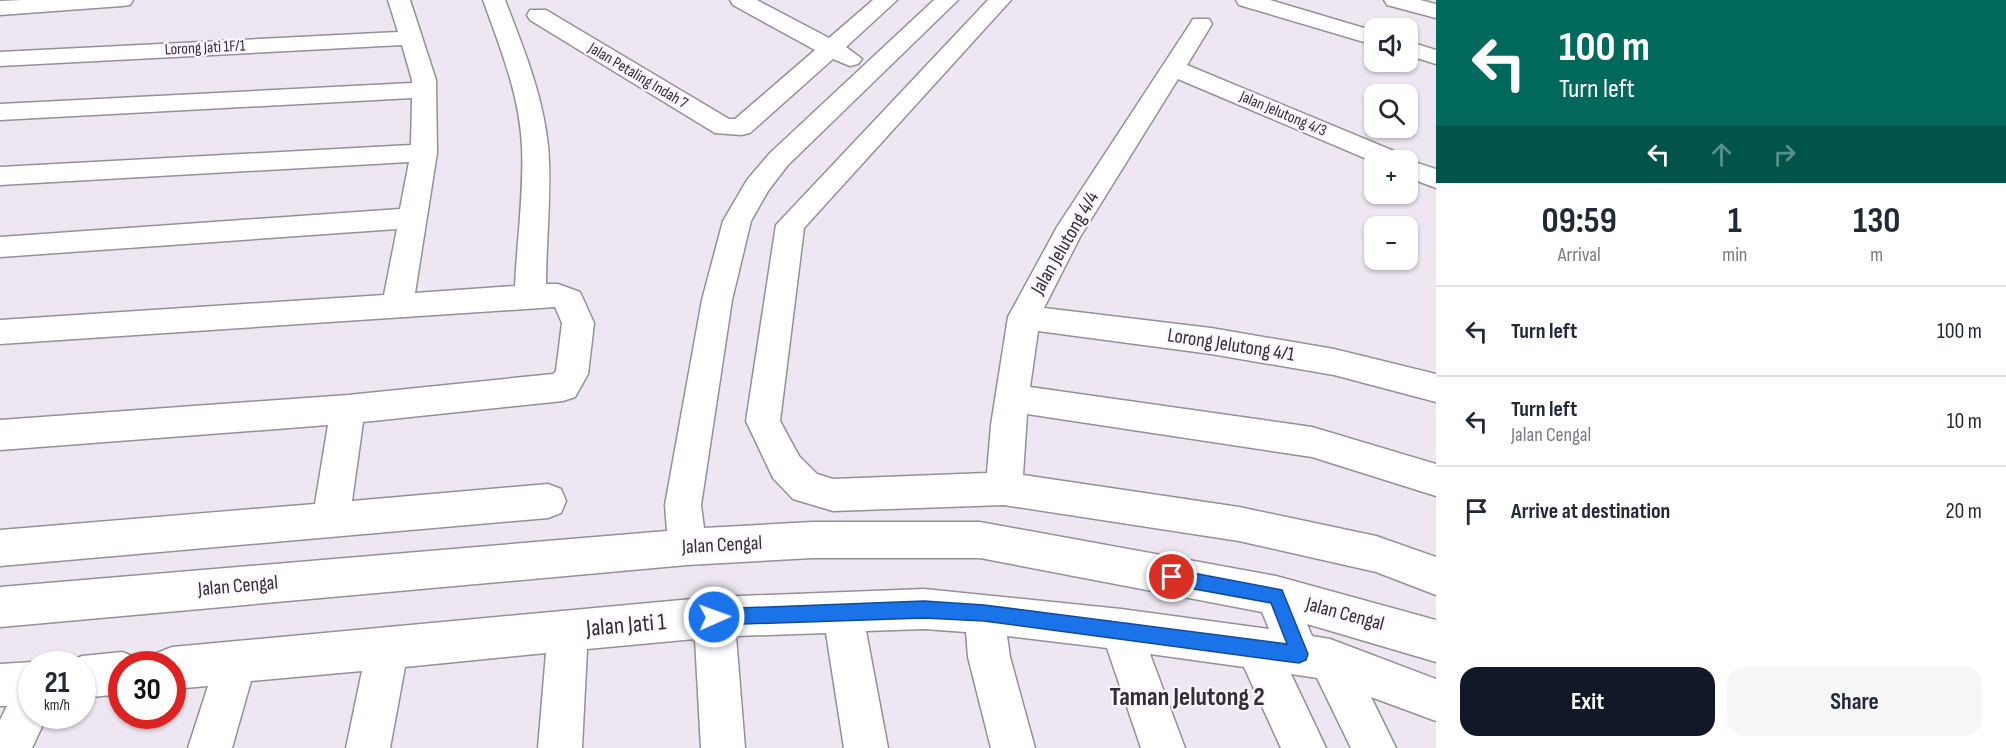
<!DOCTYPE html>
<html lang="en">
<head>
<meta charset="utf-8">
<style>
	body { margin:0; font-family:"Sofia Sans Condensed",sans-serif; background:#f6f6f7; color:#1f2937; height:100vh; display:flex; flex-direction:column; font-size:22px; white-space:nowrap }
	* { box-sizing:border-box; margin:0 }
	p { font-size:20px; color:#747a83 }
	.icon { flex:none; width:33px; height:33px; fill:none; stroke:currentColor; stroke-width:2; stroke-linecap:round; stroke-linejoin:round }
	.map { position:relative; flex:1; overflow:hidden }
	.details { display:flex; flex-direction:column; background:#fff; width:570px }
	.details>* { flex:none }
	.guide { background:#00695c; color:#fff; overflow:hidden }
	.tools { position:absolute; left:1364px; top:18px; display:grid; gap:12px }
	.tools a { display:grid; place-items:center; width:54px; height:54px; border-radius:12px; background:#fff; box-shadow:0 2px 4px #0004; font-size:30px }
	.speed { position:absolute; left:18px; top:651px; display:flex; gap:12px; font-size:30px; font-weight:700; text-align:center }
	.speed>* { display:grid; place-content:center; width:78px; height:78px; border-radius:50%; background:#fff; box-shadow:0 2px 4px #0004; line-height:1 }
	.speed small { font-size:15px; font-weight:400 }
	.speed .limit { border:9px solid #d22; background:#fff; color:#111 }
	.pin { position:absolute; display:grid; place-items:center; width:51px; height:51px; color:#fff; margin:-26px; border:3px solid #fff; border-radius:50%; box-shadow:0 2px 6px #0007 }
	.me { position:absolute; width:66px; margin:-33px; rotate:88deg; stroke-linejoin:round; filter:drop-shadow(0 0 4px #0008) }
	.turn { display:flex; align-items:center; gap:21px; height:126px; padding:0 24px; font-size:27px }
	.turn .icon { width:78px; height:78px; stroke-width:2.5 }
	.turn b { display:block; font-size:42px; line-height:51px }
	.lanes { display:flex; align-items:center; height:57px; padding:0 24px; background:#0003; justify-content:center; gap:30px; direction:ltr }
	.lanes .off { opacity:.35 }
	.eta { display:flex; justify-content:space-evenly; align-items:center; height:102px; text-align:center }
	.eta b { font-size:36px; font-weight:700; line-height:42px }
	.primary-button { display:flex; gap:12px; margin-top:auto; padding:12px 24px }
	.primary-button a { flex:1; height:69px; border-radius:18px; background:#111827; color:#fff; font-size:24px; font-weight:700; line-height:69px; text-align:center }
	.primary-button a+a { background:#f6f6f7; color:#1f2937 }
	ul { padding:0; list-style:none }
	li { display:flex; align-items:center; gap:18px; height:90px; padding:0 24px; border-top:2px solid #e0e1e3 }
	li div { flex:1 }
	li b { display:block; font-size:22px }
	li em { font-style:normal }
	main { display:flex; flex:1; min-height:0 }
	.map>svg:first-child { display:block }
</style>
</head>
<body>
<main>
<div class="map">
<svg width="1436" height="748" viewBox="0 0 1436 748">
	<rect width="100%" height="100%" fill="#eee7f1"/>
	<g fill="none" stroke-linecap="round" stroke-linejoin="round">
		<defs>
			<g id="minor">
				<path d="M 22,0 L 133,0 L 130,5 L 122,6 L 0,15 L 0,1 Z"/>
				<path d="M 388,0 L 410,0 L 436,80 L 437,153 L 415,293 L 515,286 C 517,241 524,193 522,147 C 520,96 500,47 483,0 L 505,0 C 523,47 543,95 548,146 C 552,188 546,241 546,284 L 558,284 L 580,292 L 594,323 L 588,374 L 575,397 L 563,401 L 363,422 L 352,501 L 548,484 L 561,489 L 566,501 L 561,513 L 548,518 L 0,566 L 0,530 L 315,504 L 328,425 L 0,450 L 0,420 L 348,395 L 553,374 L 556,371 L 562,323 L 555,307 L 0,344 L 0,320 L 384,295 L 397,229 L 0,257 L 0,237 L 400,209 L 409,162 L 0,185 L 0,167 L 411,145 L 412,98 L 0,120 L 0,104 L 412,83 L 412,80 L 402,45 L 0,66 L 0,52 L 398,32 Z"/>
				<path d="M 730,0 L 757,0 L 829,38 L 873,0 L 897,0 L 846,47 L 862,59 L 858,64 L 850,66 L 833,59 L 750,133 L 741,135 L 715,133 L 530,20 L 527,15 L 530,10 L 546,10 L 729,119 L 735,119 L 815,50 L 733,5 Z"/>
				<path d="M 934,0 L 958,0 L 788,165 L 768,191 L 751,221 L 732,300 L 701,505 L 704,528 L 812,522 L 980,522 L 1276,576 L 1436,620 L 1436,662 L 1307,624 L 1312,636 L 1330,639 L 1436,679 L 1436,721 L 1371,697 L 1396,748 L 1351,748 L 1317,678 L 1291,674 L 1326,748 L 1281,748 L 1244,667 L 1150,654 L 1185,748 L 1141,748 L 1107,648 L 1007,636 L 1010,657 L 1035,748 L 991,748 L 968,657 L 966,632 L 924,629 L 866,631 L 888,748 L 844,748 L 826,633 L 736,636 L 745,748 L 701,748 L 695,639 L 587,649 L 582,748 L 538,748 L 546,653 L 405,667 L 390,748 L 346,748 L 362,671 L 251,681 L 232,748 L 188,748 L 208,686 L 172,689 L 172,664 L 152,664 L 157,653 L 172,647 L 714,597 L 924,589 L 1121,609 L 1269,629 L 1262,612 L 980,558 L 812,558 L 687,565 L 0,627 L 0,587 L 667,531 L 665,505 L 702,300 L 723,221 L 747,180 L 770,153 Z"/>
				<path d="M 988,0 L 1011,0 L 804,228 L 780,421 L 799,456 L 817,474 L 833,479 L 987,473 L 991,425 L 1008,317 L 1057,227 L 1190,24 L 1193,19 L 1209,19 L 1212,24 L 1187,65 L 1401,154 L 1405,159 L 1436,169 L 1436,188 L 1407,177 L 1407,160 L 1374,162 L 1178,79 L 1080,237 L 1044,308 L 1211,328 L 1334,349 L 1436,374 L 1436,402 L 1334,375 L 1211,354 L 1038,331 L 1030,387 L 1312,427 L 1436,464 L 1436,496 L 1312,457 L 1027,414 L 1023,475 L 1239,507 L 1376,536 L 1436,557 L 1436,595 L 1376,572 L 1239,541 L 1004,505 L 833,511 L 793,499 L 773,478 L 746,421 L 776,225 Z"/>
				<path d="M 1236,0 L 1270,0 L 1374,31 L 1374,45 L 1239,5 Z"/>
				<path d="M 1384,0 L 1420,0 L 1436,4 L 1436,18 L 1387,5 Z"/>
				<path d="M 1407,41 L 1436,50 L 1436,64 L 1407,55 Z"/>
				<path d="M 122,652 L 137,658 L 140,664 L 122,664 L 122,694 L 82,698 L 82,664 L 66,664 L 67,662 L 82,656 Z"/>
				<path d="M 32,662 L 39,664 L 32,664 L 32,716 L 47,716 L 32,748 L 0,748 L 0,720 L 7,706 L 0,706 L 0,664 Z"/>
			</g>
		</defs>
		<use href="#minor" stroke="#968f99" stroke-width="3"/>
		<use href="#minor" fill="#fff" fill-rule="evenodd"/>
	</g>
	<path fill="#1a73e8" stroke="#114b97" stroke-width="1.5" d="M 1172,569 L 1282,590 L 1308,654 L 1306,660 L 1299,663 L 984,621 L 924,618 L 714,625 L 708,623 L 706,617 L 708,611 L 714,609 L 924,601 L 984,605 L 1287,644 L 1271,603 L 1172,585 L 1166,582 L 1164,577 L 1166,571 Z"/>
	<g text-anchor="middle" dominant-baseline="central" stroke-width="4.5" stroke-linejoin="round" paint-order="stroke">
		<g font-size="16" fill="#322f33" stroke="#fcf4ff">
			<text transform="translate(205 48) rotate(-3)">Lorong Jati 1F/1</text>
			<text transform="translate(638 76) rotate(31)">Jalan Petaling Indah 7</text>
			<text transform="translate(1283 114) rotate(23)">Jalan Jelutong 4/3</text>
		</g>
		<g font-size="20" fill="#322f33" stroke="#fcf4ff">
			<text transform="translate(1065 243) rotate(-60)">Jalan Jelutong 4/4</text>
			<text transform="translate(1231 345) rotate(9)">Lorong Jelutong 4/1</text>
			<text transform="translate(722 545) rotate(-3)">Jalan Cengal</text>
			<text transform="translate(238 586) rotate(-5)">Jalan Cengal</text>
			<text transform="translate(1345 614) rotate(15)">Jalan Cengal</text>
		</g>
		<g font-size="24" fill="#322f33" stroke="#fcf4ff">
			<text transform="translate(626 625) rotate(-5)">Jalan Jati 1</text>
		</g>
		<g font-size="26" font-weight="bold" fill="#322f33" stroke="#fcf4ff">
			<text x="1187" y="697">Taman Jelutong 2</text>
		</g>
	</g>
</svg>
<div class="tools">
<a><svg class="icon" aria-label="sound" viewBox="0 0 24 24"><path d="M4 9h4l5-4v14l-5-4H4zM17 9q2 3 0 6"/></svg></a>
<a><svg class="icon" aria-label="search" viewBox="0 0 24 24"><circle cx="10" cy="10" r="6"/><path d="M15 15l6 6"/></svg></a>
<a>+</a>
<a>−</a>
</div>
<div class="speed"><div>21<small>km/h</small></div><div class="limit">30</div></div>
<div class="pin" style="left:1172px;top:577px;background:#d93025"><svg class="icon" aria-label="arrive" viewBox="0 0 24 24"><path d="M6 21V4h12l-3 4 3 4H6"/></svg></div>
<svg class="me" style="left:714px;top:617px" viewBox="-20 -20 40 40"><circle r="17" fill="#1a73e8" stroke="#fff" stroke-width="3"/><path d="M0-11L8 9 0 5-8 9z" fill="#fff"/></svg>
</div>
<section class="details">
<div class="guide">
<div class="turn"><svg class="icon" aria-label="left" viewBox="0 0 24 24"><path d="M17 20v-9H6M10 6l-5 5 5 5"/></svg><div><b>100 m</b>Turn left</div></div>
<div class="lanes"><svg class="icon" aria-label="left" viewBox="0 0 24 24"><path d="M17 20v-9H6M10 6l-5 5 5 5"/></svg><svg class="icon off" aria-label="ahead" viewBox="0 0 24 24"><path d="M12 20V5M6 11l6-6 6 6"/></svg><svg class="icon off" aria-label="right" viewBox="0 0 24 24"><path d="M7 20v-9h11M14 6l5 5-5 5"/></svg></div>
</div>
<div class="eta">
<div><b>09:59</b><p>Arrival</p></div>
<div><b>1</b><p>min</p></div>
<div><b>130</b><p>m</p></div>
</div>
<ul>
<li><svg class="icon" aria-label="left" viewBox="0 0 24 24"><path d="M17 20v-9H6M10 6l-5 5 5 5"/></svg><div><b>Turn left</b></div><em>100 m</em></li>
<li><svg class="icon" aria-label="left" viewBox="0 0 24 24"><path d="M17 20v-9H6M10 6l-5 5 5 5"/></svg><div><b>Turn left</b><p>Jalan Cengal</p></div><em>10 m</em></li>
<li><svg class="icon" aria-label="arrive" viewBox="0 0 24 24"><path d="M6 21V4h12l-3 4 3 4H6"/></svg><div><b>Arrive at destination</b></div><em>20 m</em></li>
</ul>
<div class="primary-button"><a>Exit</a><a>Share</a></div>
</section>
</main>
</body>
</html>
